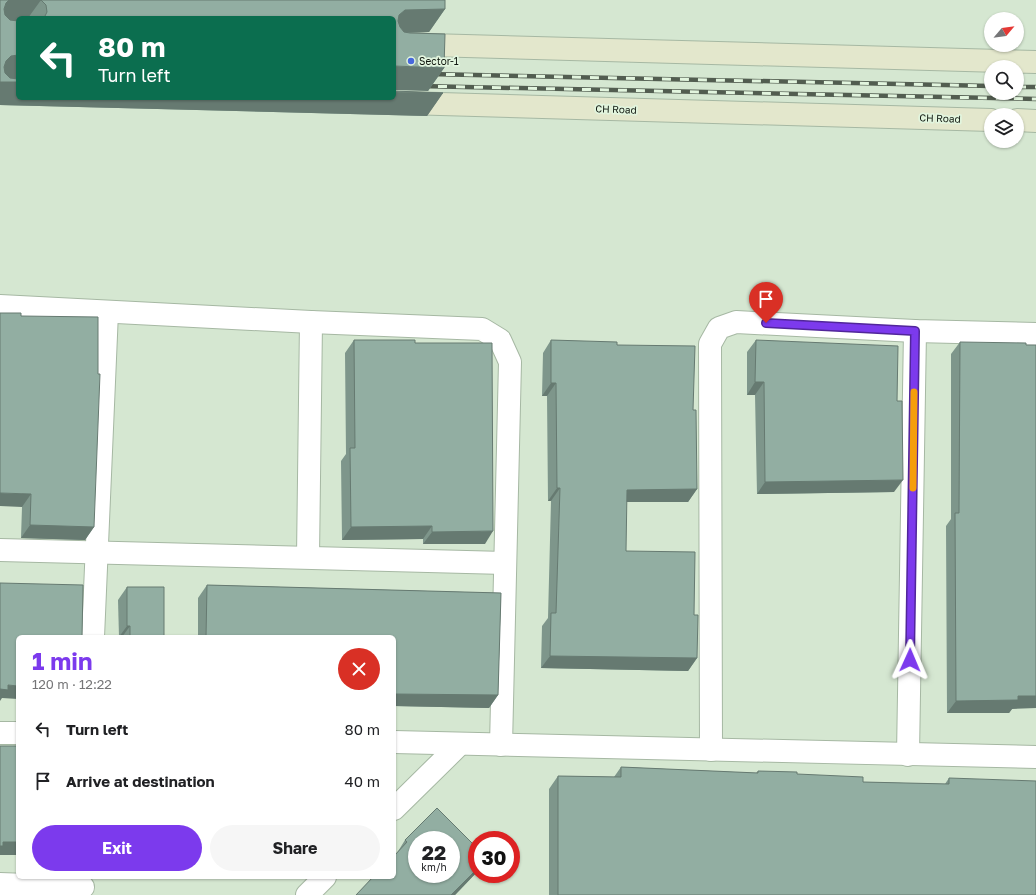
<!DOCTYPE html>
<html lang="en">
<head>
<meta charset="utf-8">
<style>
	body { margin:0; font-family:"Golos Text",sans-serif; background:#f6f6f6; color:#202124; height:100vh; display:flex; flex-direction:column; font-size:15px; white-space:nowrap }
	* { box-sizing:border-box; margin:0 }
	p { font-size:13px; color:#757577 }
	.icon { flex:none; width:22px; height:22px; fill:none; stroke:currentColor; stroke-width:2; stroke-linecap:round; stroke-linejoin:round }
	.map { position:relative; flex:1; overflow:hidden }
	.panel { position:absolute; left:16px; top:635px; width:380px; height:244px; display:flex; flex-direction:column; background:#fff; border-radius:6px; box-shadow:0 1px 3px #0004 }
	.panel>* { flex:none }
	.guide { position:absolute; left:16px; top:16px; width:380px; height:84px; border-radius:6px; box-shadow:0 1px 3px #0004; background:#0b6e4f; color:#fff; overflow:hidden }
	.needle { width:26px; rotate:61deg }
	.tools { position:absolute; left:984px; top:12px; display:grid; gap:8px }
	.tools a { display:grid; place-items:center; width:40px; height:40px; border-radius:50%; background:#fff; box-shadow:0 1px 3px #0004; font-size:20px }
	.speed { position:absolute; left:408px; top:831px; display:flex; gap:8px; font-size:20px; font-weight:700; text-align:center }
	.speed>* { display:grid; place-content:center; width:52px; height:52px; border-radius:50%; background:#fff; box-shadow:0 1px 3px #0004; line-height:1 }
	.speed small { font-size:10px; font-weight:400 }
	.speed .limit { border:6px solid #d22; background:#fff; color:#111 }
	.pin { position:absolute; display:grid; place-items:center; width:34px; height:34px; color:#fff; margin:-41px -17px; border-radius:50% 50% 50% 0; rotate:-45deg; box-shadow:0 0 4px #0007 }
	.pin .icon { rotate:45deg }
	.me { position:absolute; width:44px; margin:-22px; rotate:1deg; stroke-linejoin:round; filter:drop-shadow(0 0 3px #0008) }
	.turn { display:flex; align-items:center; gap:14px; height:84px; padding:0 16px; font-size:18px }
	.turn .icon { width:52px; height:52px; stroke-width:2.5 }
	.turn b { display:block; font-size:28px; line-height:34px }
	.round { display:grid; place-items:center; flex:none; width:42px; height:42px; border-radius:21px; background:#f6f6f6 }
	.summary { display:flex; align-items:center; justify-content:space-between; height:68px; padding:0 16px }
	h1 { font-size:24px; font-weight:700; line-height:30px; color:#7c3aed }
	.action { display:flex; gap:8px; margin-top:auto; padding:8px 16px }
	.action a { flex:1; height:46px; border-radius:24px; background:#7c3aed; color:#fff; font-size:16px; font-weight:700; line-height:46px; text-align:center }
	.action a+a { background:#f6f6f6; color:#202124 }
	ul { padding:0; list-style:none }
	li { display:flex; align-items:center; gap:12px; height:52px; padding:0 16px }
	li div { flex:1 }
	li b { display:block; font-size:15px }
	li em { font-style:normal }
	.map>svg:first-child { display:block }
</style>
</head>
<body>
<div class="map">
<svg width="1036" height="895" viewBox="0 0 1036 895">
	<rect width="100%" height="100%" fill="#d5e7d1"/>
	<g fill="none" stroke-linecap="round" stroke-linejoin="round">
		<defs>
			<g id="street">
				<path d="M 0,306 L 311,322 L 482,329 L 500,340 L 510,362 L 501,745"/>
				<path d="M 0,550 L 505,563"/>
				<path d="M 308,557 L 311,322"/>
				<path d="M 93,637 L 107,312"/>
				<path d="M 0,733 L 18,733"/>
				<path d="M 394,742 L 1036,757"/>
				<path d="M 711,750 L 710,344 L 719,328 L 736,322 L 915,331 L 1036,334"/>
				<path d="M 908,755 L 915,331"/>
				<path d="M 394,809 L 460,744"/>
				<path d="M 0,884 L 83,887"/>
				<path d="M 307,895 L 325,877"/>
			</g>
			<g id="secondary">
				<path d="M 394,44 L 1036,62"/>
				<path d="M 406,103 L 991,120"/>
				<path d="M 1017,120 L 1036,121"/>
			</g>
		</defs>
		<use href="#street" stroke="#a6b8a3" stroke-width="24"/>
		<use href="#secondary" stroke="#a6b8a3" stroke-width="24"/>
		<use href="#street" stroke="#fff" stroke-width="22"/>
		<use href="#secondary" stroke="#e3e7cc" stroke-width="22"/>
		<defs>
			<g id="rail">
				<path d="M 428,74 L 991,86"/>
				<path d="M 420,86 L 1036,99"/>
				<path d="M 1017,87 L 1036,87"/>
			</g>
		</defs>
		<use href="#rail" stroke="#525d50" stroke-width="4.5"/>
		<use href="#rail" stroke="#e2f5de" stroke-width="3" stroke-dasharray="9" stroke-linecap="butt"/>
	</g>
	<g fill="#7e968b">
		<path d="M 0,0 L 445,0 L 445,9 L 429,32 L 408,33 L 444,68 L 428,91 L 394,18 L 18,18 L 18,98 L 443,93 L 427,116 L 0,105 Z"/>
		<path d="M 21,316 L 94,527 L 85,540 L 21,538 L 22,507 Z"/>
		<path d="M 354,340 L 415,343 L 485,544 L 423,544 L 423,539 L 342,540 L 341,461 L 346,454 L 345,353 Z"/>
		<path d="M 551,340 L 617,345 L 693,410 L 697,489 L 688,502 L 626,502 L 626,551 L 694,615 L 697,658 L 688,671 L 541,668 L 542,626 L 548,618 L 551,501 L 548,501 L 547,396 L 542,396 L 543,353 Z"/>
		<path d="M 756,340 L 897,401 L 894,492 L 757,494 L 755,395 L 747,395 L 747,352 Z"/>
		<path d="M 960,342 L 1012,709 L 1009,713 L 947,713 L 946,526 L 951,519 L 951,354 Z"/>
		<path d="M 207,585 L 501,593 L 498,695 L 489,708 L 394,706 L 394,637 L 198,637 L 198,598 Z"/>
		<path d="M 127,587 L 164,637 L 119,637 L 118,600 Z"/>
		<path d="M 621,767 L 756,773 L 758,771 L 863,782 L 945,784 L 949,778 L 1036,895 L 549,895 L 549,789 L 558,776 L 614,777 Z"/>
		<path d="M 405,840 L 477,872 L 455,895 L 356,895 L 397,853 Z"/>
	</g>
	<g fill="#667a71">
		<path d="M 9,0 L 41,0 L 28,18 L 18,18 L 18,23 L 0,21 L 6,3 Z"/>
		<path d="M 445,9 L 429,32 L 394,33 L 399,15 L 405,10 Z"/>
		<path d="M 18,55 L 18,81 L 0,79 L 6,61 L 11,56 Z"/>
		<path d="M 394,66 L 444,68 L 428,91 L 394,90 Z"/>
		<path d="M 0,82 L 18,82 L 18,98 L 394,98 L 394,92 L 443,93 L 427,116 L 0,105 Z"/>
		<path d="M 755,382 L 764,382 L 755,395 L 747,395 Z"/>
		<path d="M 551,383 L 556,383 L 547,396 L 542,396 Z"/>
		<path d="M 903,480 L 894,492 L 757,494 L 765,482 Z"/>
		<path d="M 557,488 L 560,488 L 551,501 L 548,501 Z"/>
		<path d="M 697,489 L 688,502 L 618,502 L 627,490 Z"/>
		<path d="M 0,493 L 31,494 L 22,507 L 0,506 Z"/>
		<path d="M 30,525 L 94,527 L 85,540 L 21,538 Z"/>
		<path d="M 432,526 L 423,539 L 342,540 L 351,527 Z"/>
		<path d="M 493,531 L 485,544 L 423,544 L 432,532 Z"/>
		<path d="M 127,626 L 130,626 L 122,637 L 119,637 Z"/>
		<path d="M 550,656 L 697,658 L 688,671 L 541,668 Z"/>
		<path d="M 8,685 L 18,686 L 18,699 L 2,698 L 0,701 L 0,689 Z"/>
		<path d="M 394,694 L 498,695 L 489,708 L 394,706 Z"/>
		<path d="M 1018,696 L 1036,696 L 1036,708 L 1012,709 L 1009,713 L 947,713 L 956,701 Z"/>
		<path d="M 3,842 L 18,842 L 18,855 L 0,855 L 0,846 Z"/>
		<path d="M 477,869 L 477,872 L 455,895 L 451,895 Z"/>
	</g>
	<g fill="#92aea2" stroke="#667a71" fill-rule="evenodd">
		<path d="M 0,0 L 9,0 L 6,3 L 4,9 L 5,15 L 10,20 L 18,21 L 18,55 L 11,56 L 6,61 L 4,67 L 5,73 L 10,78 L 18,79 L 18,82 L 0,82 Z"/>
		<path d="M 40,0 L 445,0 L 445,9 L 405,10 L 399,15 L 398,21 L 400,27 L 404,32 L 410,33 L 445,34 L 444,68 L 394,66 L 394,18 L 44,18 L 47,12 L 46,5 L 41,0 Z"/>
		<path d="M 394,91 L 443,93 L 394,92 Z"/>
		<path d="M 0,313 L 21,313 L 21,316 L 98,317 L 98,374 L 100,374 L 94,527 L 30,525 L 31,494 L 0,493 Z"/>
		<path d="M 354,340 L 415,340 L 415,343 L 492,343 L 493,531 L 432,532 L 432,526 L 351,527 L 350,448 L 355,448 Z"/>
		<path d="M 551,340 L 617,342 L 617,345 L 695,346 L 693,410 L 696,410 L 697,489 L 627,490 L 626,551 L 695,552 L 694,615 L 698,615 L 697,658 L 550,656 L 551,613 L 556,613 L 560,488 L 557,488 L 556,383 L 551,383 Z"/>
		<path d="M 756,340 L 898,346 L 897,401 L 902,401 L 903,480 L 765,482 L 764,382 L 755,382 Z"/>
		<path d="M 960,342 L 1026,343 L 1026,345 L 1036,345 L 1036,696 L 1018,696 L 1018,700 L 956,701 L 955,513 L 959,513 Z"/>
		<path d="M 0,583 L 83,585 L 82,637 L 18,637 L 18,686 L 8,685 L 8,690 L 0,689 Z"/>
		<path d="M 207,585 L 501,593 L 498,695 L 394,694 L 394,637 L 206,637 Z"/>
		<path d="M 127,587 L 164,587 L 164,637 L 130,637 L 130,626 L 127,626 Z"/>
		<path d="M 0,746 L 18,746 L 18,842 L 3,842 L 3,846 L 0,846 Z"/>
		<path d="M 621,767 L 758,773 L 758,771 L 797,772 L 797,774 L 863,777 L 863,782 L 949,784 L 949,778 L 1036,781 L 1036,895 L 558,895 L 558,776 L 621,777 Z"/>
		<path d="M 437,808 L 477,848 L 477,869 L 451,895 L 356,895 L 373,877 L 394,877 L 394,856 L 407,842 L 405,840 ZM 417,840 L 451,840 L 451,874 L 417,874 Z"/>
	</g>
	<g fill="none" stroke-linecap="round" stroke-linejoin="round">
		<defs>
			<path id="route" d="M 766,323 L 915,331 L 910,660"/>
		</defs>
		<use href="#route" stroke="#51269a" stroke-width="10"/>
		<use href="#route" stroke="#7c3aed" stroke-width="7"/>
		<path stroke="#f59e0b" stroke-width="7" d="M 913,488 L 914,392"/>
	</g>
	<circle fill="#4868dc" stroke="#e2f5de" stroke-width="1.5" cx="411" cy="61" r="4"/>
	<g text-anchor="middle" dominant-baseline="central" stroke-width="3.5" stroke-linejoin="round" paint-order="stroke">
		<g font-size="10" fill="#10170f" stroke="#e2f5de" text-anchor="start">
			<text x="419" y="61">Sector-1</text>
		</g>
		<g font-size="10" fill="#10170f" stroke="#e2f5de">
			<text transform="translate(616 109) rotate(2)">CH Road</text>
			<text transform="translate(940 118) rotate(2)">CH Road</text>
		</g>
	</g>
</svg>
<div class="tools">
<a><svg class="needle" viewBox="-14 -14 28 28"><path d="M0-13l5 13h-10z" fill="#e53935"/><path d="M0 13l5-13h-10z" fill="#757577"/></svg></a>
<a><svg class="icon" aria-label="search" viewBox="0 0 24 24"><circle cx="10" cy="10" r="6"/><path d="M15 15l6 6"/></svg></a>
<a><svg class="icon" aria-label="layers" viewBox="0 0 24 24"><path d="M12 4l9 5-9 5-9-5zM3 14l9 5 9-5"/></svg></a>
</div>
<div class="speed"><div>22<small>km/h</small></div><div class="limit">30</div></div>
<div class="pin" style="left:766px;top:323px;background:#d93025"><svg class="icon" aria-label="arrive" viewBox="0 0 24 24"><path d="M6 21V4h12l-3 4 3 4H6"/></svg></div>
<svg class="me" style="left:910px;top:660px" viewBox="-20 -20 40 40"><path d="M0-17L14 15 0 8-14 15z" fill="#7c3aed" stroke="#fff" stroke-width="4"/></svg>
<div class="guide">
<div class="turn"><svg class="icon" aria-label="left" viewBox="0 0 24 24"><path d="M17 20v-9H6M10 6l-5 5 5 5"/></svg><div><b>80 m</b>Turn left</div></div>
</div>
<section class="panel">
<div class="summary"><div><h1>1 min</h1><p>120 m · 12:22</p></div><a class="round" style="background:#d93025;color:#fff"><svg class="icon" aria-label="close" viewBox="0 0 24 24"><path d="M6 6l12 12M18 6L6 18"/></svg></a></div>
<ul>
<li><svg class="icon" aria-label="left" viewBox="0 0 24 24"><path d="M17 20v-9H6M10 6l-5 5 5 5"/></svg><div><b>Turn left</b></div><em>80 m</em></li>
<li><svg class="icon" aria-label="arrive" viewBox="0 0 24 24"><path d="M6 21V4h12l-3 4 3 4H6"/></svg><div><b>Arrive at destination</b></div><em>40 m</em></li>
</ul>
<div class="action"><a>Exit</a><a>Share</a></div>
</section>
</div>
</body>
</html>
